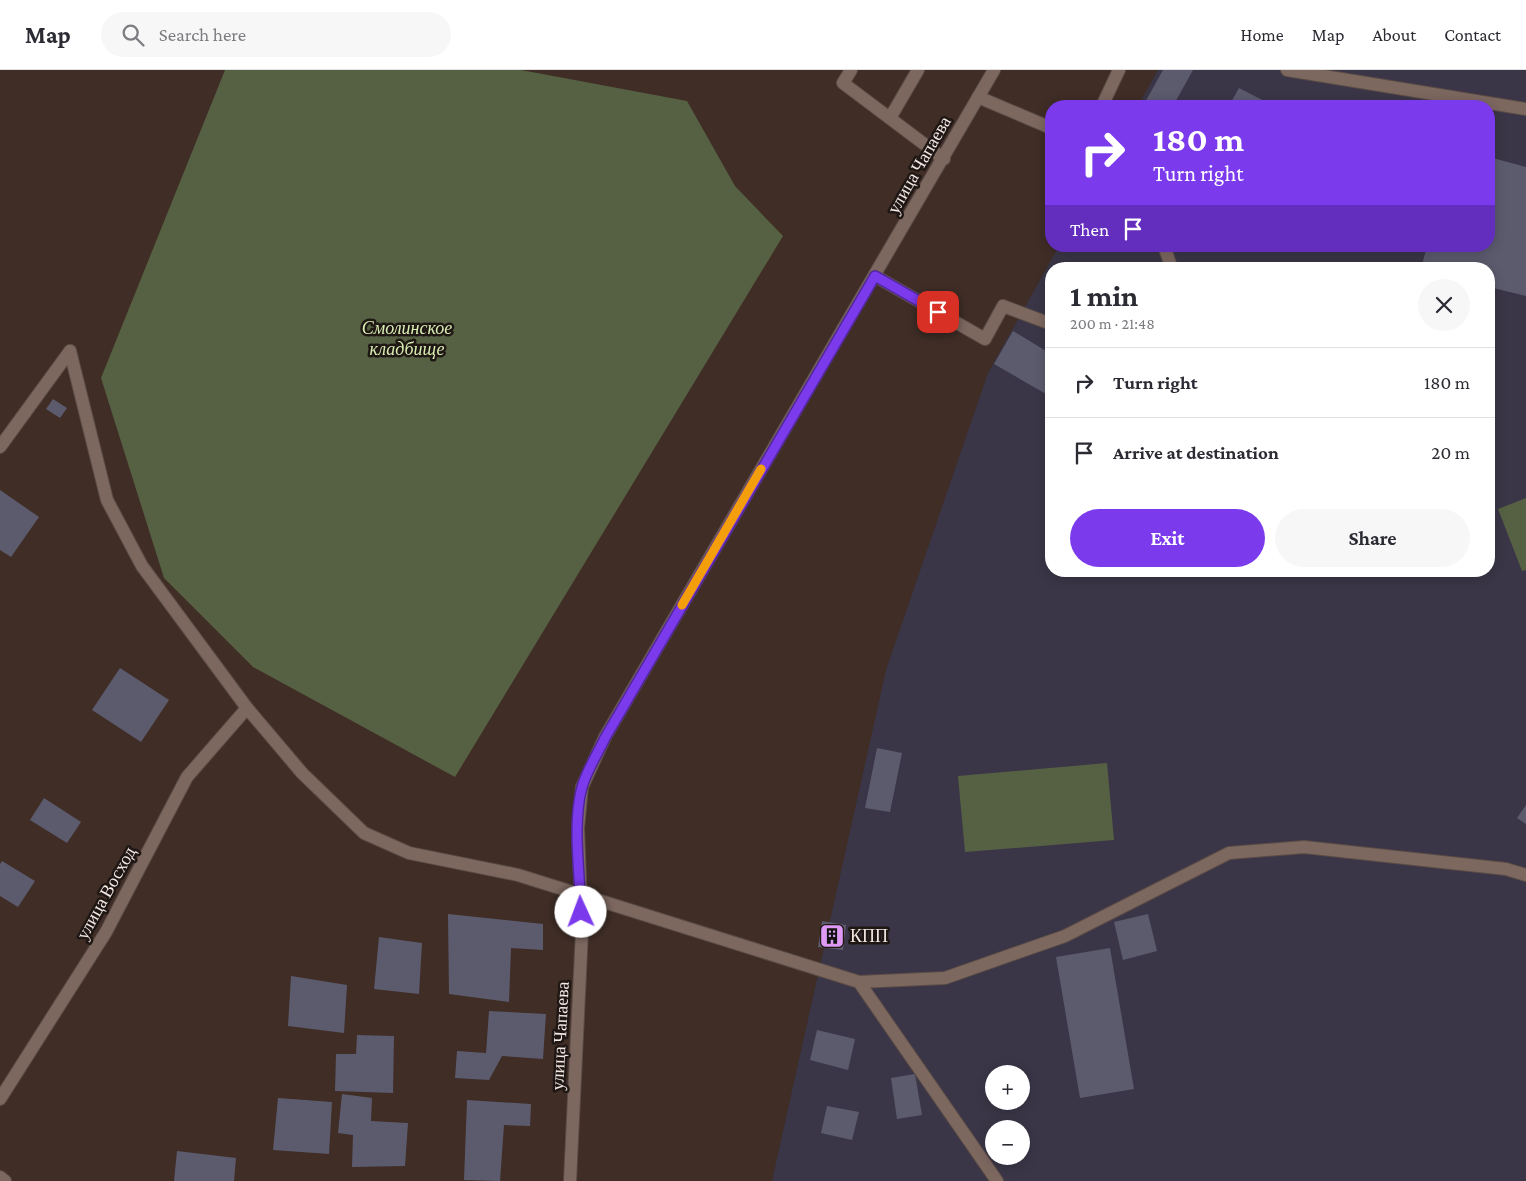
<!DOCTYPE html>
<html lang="en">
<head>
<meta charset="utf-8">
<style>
	body { margin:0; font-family:"Crimson Pro",serif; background:#f7f7f7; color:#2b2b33; height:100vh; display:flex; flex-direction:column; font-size:19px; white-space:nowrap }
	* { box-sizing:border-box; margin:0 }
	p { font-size:16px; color:#7c7c81 }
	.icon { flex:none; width:28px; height:28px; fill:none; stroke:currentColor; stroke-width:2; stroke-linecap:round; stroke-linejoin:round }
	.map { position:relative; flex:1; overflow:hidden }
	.sheet { position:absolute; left:1045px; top:192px; width:450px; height:315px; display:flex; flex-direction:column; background:#fff; border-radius:20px; box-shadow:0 2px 12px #0003 }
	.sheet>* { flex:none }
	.guide { position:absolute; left:1045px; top:30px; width:450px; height:152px; border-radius:20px; box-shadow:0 2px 12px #0003; background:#7c3aed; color:#fff; overflow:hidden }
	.buttons { position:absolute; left:985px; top:995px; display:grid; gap:10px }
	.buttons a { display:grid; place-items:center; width:45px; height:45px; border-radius:50%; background:#fff; box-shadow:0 2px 12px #0003; font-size:25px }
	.pin { position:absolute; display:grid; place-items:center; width:42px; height:42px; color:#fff; margin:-21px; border-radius:10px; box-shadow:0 2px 8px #0006 }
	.me { position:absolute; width:55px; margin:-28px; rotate:358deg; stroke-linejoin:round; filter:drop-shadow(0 0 4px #0008) }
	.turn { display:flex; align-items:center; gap:18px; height:105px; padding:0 25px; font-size:22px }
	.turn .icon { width:65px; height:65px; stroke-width:2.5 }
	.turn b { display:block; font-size:35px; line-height:42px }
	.then { display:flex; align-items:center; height:48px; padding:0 25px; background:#0003; gap:10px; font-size:19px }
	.round { display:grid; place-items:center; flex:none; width:52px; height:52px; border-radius:26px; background:#f7f7f7 }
	.head { display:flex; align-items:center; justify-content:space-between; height:85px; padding:0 25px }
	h1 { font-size:30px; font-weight:700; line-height:38px }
	.cta { display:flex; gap:10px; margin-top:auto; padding:10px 25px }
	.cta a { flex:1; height:58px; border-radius:30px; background:#7c3aed; color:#fff; font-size:20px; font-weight:700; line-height:58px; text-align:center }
	.cta a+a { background:#f7f7f7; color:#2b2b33 }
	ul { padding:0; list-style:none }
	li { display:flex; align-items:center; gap:15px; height:70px; padding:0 25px; border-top:1px solid #e1e1e2 }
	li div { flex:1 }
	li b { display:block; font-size:19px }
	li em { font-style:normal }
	header { display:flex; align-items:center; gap:30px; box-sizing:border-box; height:70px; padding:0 25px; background:#fff; border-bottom:1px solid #e1e1e2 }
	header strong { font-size:24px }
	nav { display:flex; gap:28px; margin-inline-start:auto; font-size:18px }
	.search { width:350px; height:45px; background:#f7f7f7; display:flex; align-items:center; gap:12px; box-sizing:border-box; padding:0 18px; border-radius:28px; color:#7c7c81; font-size:19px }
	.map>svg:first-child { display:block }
</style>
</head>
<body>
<header>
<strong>Map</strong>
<div class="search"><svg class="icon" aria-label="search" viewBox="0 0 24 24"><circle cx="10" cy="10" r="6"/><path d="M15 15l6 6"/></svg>Search here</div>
<nav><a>Home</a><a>Map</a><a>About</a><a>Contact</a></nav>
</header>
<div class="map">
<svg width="1526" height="1111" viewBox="0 0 1526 1111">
	<rect width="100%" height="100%" fill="#3f2d26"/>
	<path fill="#3a3647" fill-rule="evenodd" d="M 1158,0 L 1526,0 L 1526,1111 L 772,1111 L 886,600 L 988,303 L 1059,176 L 1489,176 L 1489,36 L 1138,36 ZM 1051,199 L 1489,199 L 1489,501 L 1051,501 ZM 994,1004 L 1021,1004 L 1021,1031 L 994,1031 ZM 994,1059 L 1021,1059 L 1021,1086 L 994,1086 Z"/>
	<g fill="#566043">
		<path d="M 225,0 L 521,0 L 687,31 L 735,116 L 783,166 L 455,707 L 253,597 L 164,508 L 101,308 Z"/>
		<path d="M 1526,428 L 1526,500 L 1522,501 L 1498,439 Z"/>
		<path d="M 1107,693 L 1114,770 L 965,782 L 958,706 Z"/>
	</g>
	<g fill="#5c5b6e">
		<path d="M 1163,0 L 1193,0 L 1173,36 L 1143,36 Z"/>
		<path d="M 1239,18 L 1274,36 L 1229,36 Z"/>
		<path d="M 1489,87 L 1526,97 L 1526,226 L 1489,217 L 1489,199 L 1421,199 L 1427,176 L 1489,176 Z"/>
		<path d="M 1013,261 L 1051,284 L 1051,314 L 1046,324 L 994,294 Z"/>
		<path d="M 53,329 L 67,338 L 60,348 L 46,339 Z"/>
		<path d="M 0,420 L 39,447 L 11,487 L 0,480 Z"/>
		<path d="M 120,598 L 169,630 L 141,672 L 92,640 Z"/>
		<path d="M 877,678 L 902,683 L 890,742 L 865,738 Z"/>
		<path d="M 44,728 L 81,752 L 67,773 L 30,750 Z"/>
		<path d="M 1526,735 L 1526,754 L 1517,748 Z"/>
		<path d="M 2,791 L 35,811 L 18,837 L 0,826 L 0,794 Z"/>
		<path d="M 448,844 L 543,854 L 543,880 L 511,878 L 509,932 L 449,924 Z"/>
		<path d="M 1148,844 L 1157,881 L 1123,890 L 1114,852 Z"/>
		<path d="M 822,851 L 846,855 L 843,880 L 818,877 Z"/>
		<path d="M 379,867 L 422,873 L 419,924 L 374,919 Z"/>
		<path d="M 1110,878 L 1134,1019 L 1080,1028 L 1056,887 Z"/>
		<path d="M 291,906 L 347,915 L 344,963 L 288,956 Z"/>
		<path d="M 489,941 L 546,944 L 543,989 L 502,986 L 489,1010 L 455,1008 L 457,981 L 486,983 Z"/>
		<path d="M 817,960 L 855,969 L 848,1000 L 810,990 Z"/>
		<path d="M 357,965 L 394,966 L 393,1023 L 335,1021 L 336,984 L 356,984 Z"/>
		<path d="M 915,1004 L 922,1045 L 897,1049 L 891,1008 Z"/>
		<path d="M 342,1024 L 372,1028 L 371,1051 L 408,1053 L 405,1096 L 352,1097 L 353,1065 L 338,1063 Z"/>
		<path d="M 278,1028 L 332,1032 L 329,1084 L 273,1080 Z"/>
		<path d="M 467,1030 L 531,1034 L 530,1056 L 504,1055 L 500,1111 L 464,1110 Z"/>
		<path d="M 827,1036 L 859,1042 L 852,1070 L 821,1063 Z"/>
		<path d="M 177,1081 L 236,1088 L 234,1111 L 174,1111 Z"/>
	</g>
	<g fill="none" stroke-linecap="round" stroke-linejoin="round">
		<defs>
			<g id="minor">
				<path d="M 851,0 L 843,13 L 944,89"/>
				<path d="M 1287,0 L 1526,39"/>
				<path d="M 978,27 L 1051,58"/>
				<path d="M 1102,36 L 1119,0"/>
				<path d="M 890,48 L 918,0"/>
				<path d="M 1164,176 L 1172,199"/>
				<path d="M 875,206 L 985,269 L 1003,236 L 1051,254"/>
				<path d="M 70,281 L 107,430 L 142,496 L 247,638 L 302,703 L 364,763 L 409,783 L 518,805 L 859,912 L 997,1111"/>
				<path d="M 0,377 L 70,281"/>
				<path d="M 859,912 L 945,908 L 1065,866 L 1229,783 L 1304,777 L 1506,799 L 1526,805"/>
				<path d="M 0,1029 L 106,862 L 187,707 L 247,638"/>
				<path d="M 0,1107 L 5,1111"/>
				<path d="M 570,1111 L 582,861 L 578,758 L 582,717 L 605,667 L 994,0"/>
			</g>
		</defs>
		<use href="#minor" stroke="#5b4c46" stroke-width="14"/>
		<use href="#minor" stroke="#7d6860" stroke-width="12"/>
	</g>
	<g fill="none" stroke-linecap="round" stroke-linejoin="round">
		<defs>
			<path id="route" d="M 581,842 C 580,804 572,754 582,717 C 587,700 598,683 605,668 L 875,206 L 938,242"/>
		</defs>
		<use href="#route" stroke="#51269a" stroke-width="12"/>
		<use href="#route" stroke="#7c3aed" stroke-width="9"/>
		<path stroke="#f59e0b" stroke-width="9" d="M 682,535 L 761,399"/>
	</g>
	<defs>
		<symbol id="building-square" viewBox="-11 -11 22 22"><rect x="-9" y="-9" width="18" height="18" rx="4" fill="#dd99f3" stroke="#1f1714"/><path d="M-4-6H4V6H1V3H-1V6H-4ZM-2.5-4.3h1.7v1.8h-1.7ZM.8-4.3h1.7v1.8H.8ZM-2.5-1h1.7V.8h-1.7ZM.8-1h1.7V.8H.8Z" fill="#111"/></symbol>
	</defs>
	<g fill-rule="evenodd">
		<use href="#building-square" x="818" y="852" width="28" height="28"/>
	</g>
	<g text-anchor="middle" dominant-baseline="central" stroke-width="5" stroke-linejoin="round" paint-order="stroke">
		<g font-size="18" fill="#f4e8e3" stroke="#1f1714">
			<text transform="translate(919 95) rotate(-60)">улица Чапаева</text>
			<text transform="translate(106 823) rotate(-61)">улица Восход</text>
			<text transform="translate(560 966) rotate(-87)">улица Чапаева</text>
		</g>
		<g font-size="18" font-style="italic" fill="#d9eeb3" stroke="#1f1714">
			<text x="407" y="258">Смолинское<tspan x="407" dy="21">кладбище</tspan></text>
		</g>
		<g font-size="18" fill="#f4e8e3" stroke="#1f1714" text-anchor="start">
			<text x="850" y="866">КПП</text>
		</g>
	</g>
</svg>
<div class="buttons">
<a>+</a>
<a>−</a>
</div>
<div class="pin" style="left:938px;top:242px;background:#d93025"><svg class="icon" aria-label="arrive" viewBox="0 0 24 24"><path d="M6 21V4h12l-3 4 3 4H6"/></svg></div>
<svg class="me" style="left:581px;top:842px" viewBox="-20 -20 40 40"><circle r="19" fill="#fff"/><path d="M0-13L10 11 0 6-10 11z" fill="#7c3aed"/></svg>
<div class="guide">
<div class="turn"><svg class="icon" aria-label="right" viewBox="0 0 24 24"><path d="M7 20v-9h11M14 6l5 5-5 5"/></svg><div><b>180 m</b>Turn right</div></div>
<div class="then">Then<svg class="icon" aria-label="arrive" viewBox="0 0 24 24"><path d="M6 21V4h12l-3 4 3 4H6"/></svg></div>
</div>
<section class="sheet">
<div class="head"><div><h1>1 min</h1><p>200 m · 21:48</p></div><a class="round"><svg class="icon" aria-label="close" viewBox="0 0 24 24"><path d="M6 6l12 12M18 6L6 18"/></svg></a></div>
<ul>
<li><svg class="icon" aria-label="right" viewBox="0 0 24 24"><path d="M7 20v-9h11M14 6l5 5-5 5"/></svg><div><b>Turn right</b></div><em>180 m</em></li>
<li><svg class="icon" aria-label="arrive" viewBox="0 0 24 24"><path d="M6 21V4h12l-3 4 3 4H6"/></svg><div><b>Arrive at destination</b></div><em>20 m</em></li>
</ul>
<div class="cta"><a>Exit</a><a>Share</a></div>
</section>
</div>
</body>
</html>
